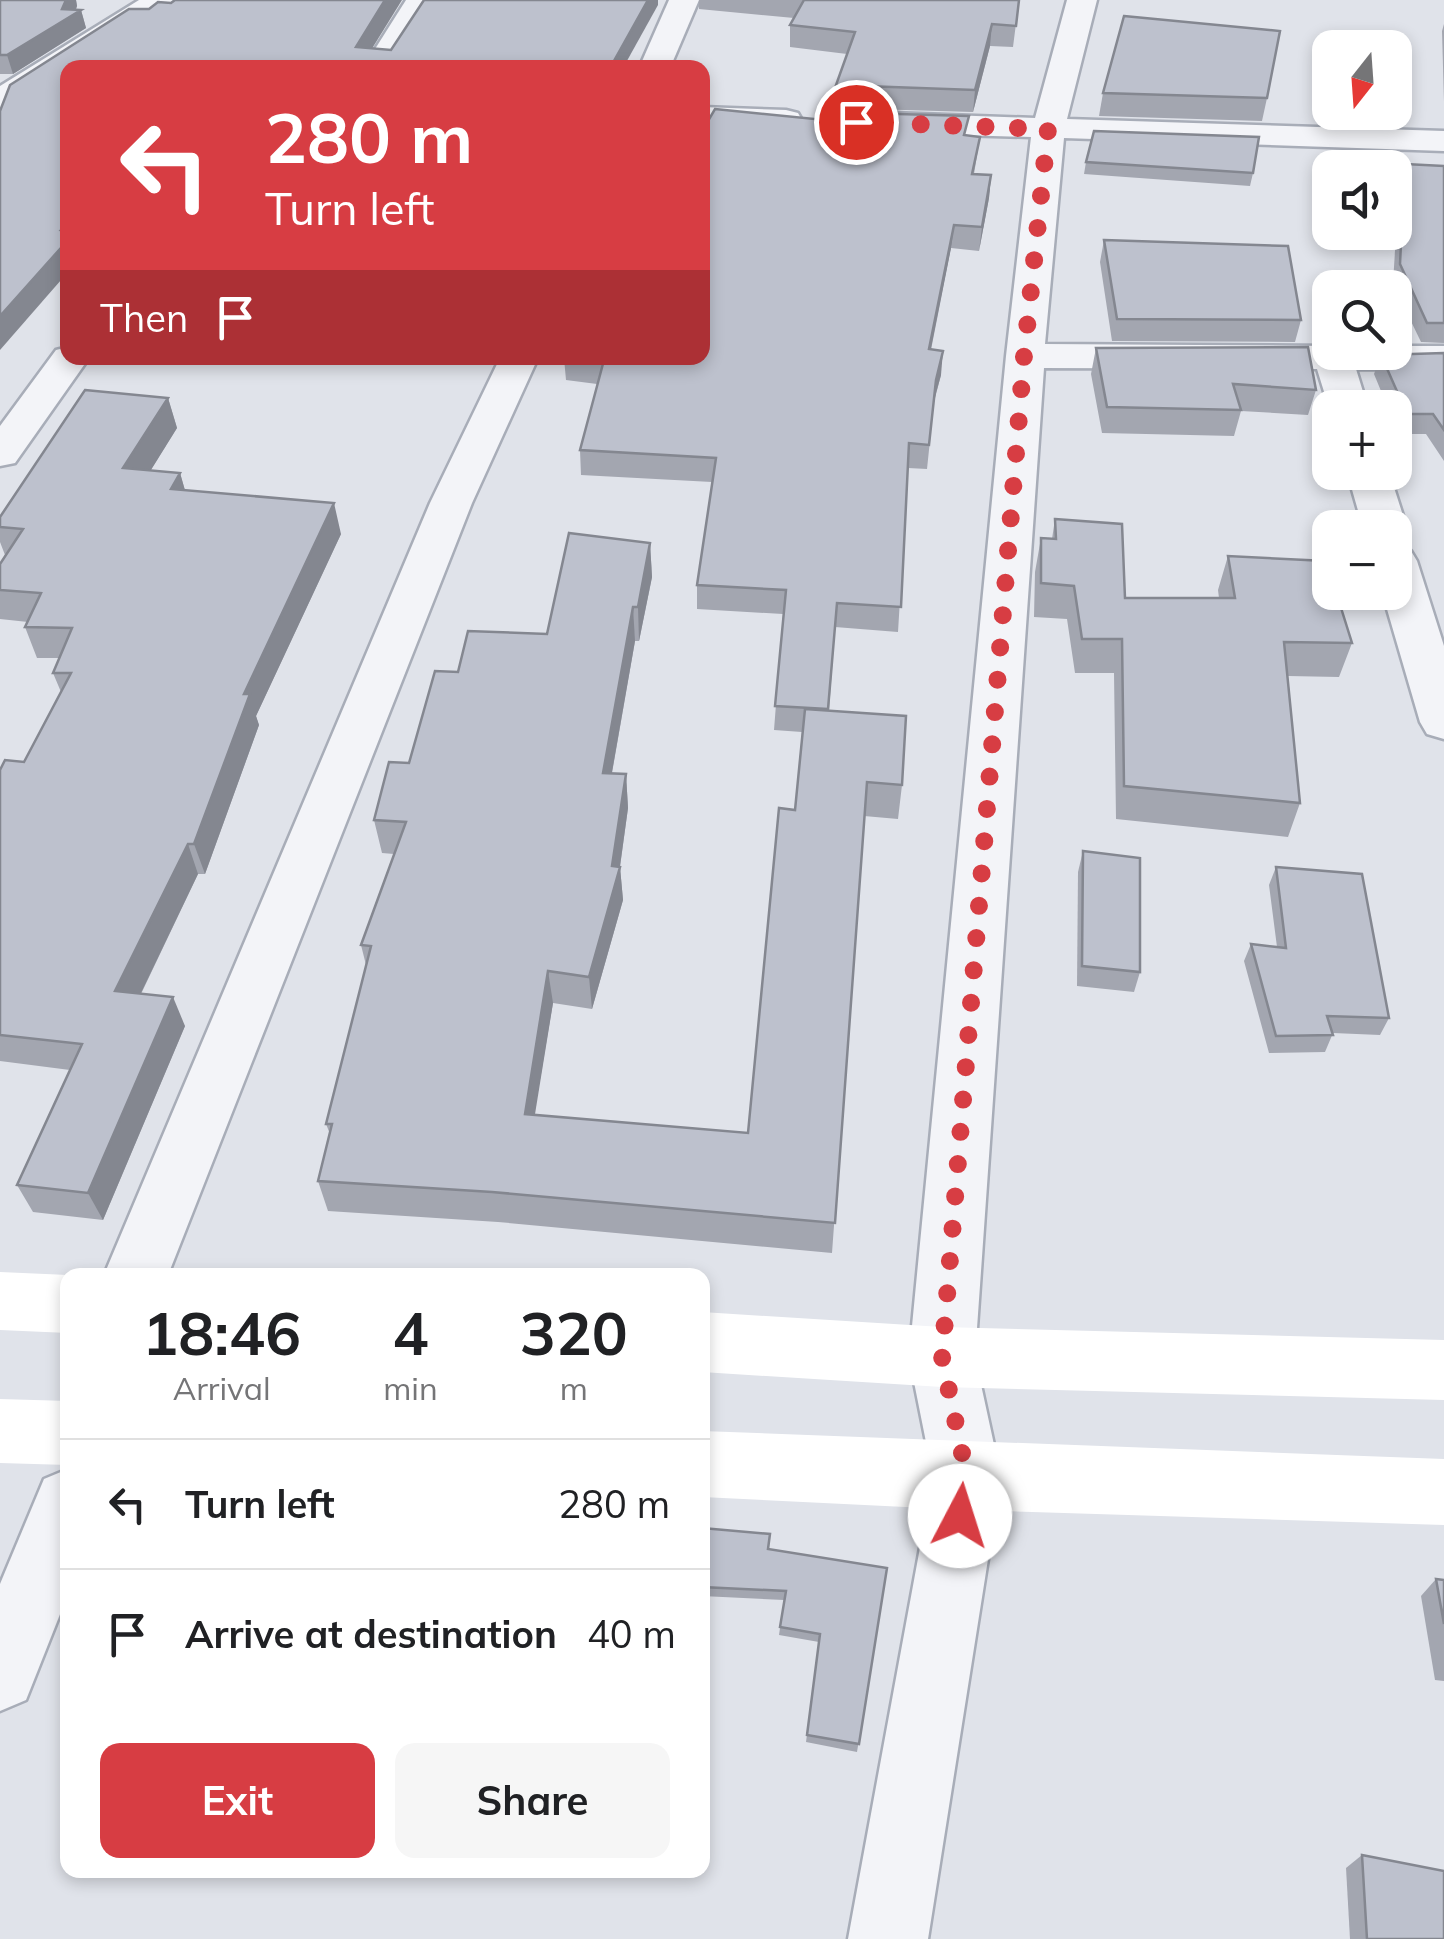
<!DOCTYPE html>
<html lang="en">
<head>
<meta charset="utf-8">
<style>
	body { margin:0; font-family:Mulish,sans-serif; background:#f6f6f6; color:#202124; height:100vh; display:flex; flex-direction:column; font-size:38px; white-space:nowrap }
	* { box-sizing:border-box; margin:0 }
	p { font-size:32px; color:#757577 }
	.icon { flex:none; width:55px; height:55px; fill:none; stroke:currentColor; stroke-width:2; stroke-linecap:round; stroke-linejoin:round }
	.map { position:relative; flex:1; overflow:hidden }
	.details { position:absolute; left:60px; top:1268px; width:650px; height:610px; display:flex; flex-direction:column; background:#fff; border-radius:20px; box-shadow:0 5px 15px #0003 }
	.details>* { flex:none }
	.top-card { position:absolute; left:60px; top:60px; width:650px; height:305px; border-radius:20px; box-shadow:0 5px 15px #0003; background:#d73d43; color:#fff; overflow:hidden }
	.needle { width:65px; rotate:197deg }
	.buttons { position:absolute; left:1312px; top:30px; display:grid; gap:20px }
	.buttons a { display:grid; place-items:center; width:100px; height:100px; border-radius:20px; background:#fff; box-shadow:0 5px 15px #0003; font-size:50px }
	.pin { position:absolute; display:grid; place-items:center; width:85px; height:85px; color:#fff; margin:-42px; border:5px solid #fff; border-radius:50%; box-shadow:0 2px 10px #0007 }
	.me { position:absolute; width:110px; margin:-55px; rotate:5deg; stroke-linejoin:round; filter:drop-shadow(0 0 8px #0008) }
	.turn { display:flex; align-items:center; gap:35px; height:210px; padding:0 40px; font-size:45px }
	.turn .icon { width:130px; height:130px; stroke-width:2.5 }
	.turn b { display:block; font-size:70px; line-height:85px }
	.then { display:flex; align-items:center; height:95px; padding:0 40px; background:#0003; gap:20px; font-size:38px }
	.eta { display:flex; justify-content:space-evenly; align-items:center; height:170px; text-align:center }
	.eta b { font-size:60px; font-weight:700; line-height:70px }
	.button { display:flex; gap:20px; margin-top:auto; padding:20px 40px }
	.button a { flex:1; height:115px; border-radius:20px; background:#d73d43; color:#fff; font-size:40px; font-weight:700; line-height:115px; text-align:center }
	.button a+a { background:#f6f6f6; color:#202124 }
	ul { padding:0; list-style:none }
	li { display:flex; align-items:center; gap:30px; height:130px; padding:0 40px; border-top:2px solid #e0e0e0 }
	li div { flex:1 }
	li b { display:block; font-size:38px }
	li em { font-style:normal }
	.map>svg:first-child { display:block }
</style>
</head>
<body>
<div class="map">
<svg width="1444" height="1939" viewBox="0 0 1444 1939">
	<rect width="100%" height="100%" fill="#e0e3ea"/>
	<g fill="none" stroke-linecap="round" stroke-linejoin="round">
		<defs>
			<g id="street">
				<path d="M 139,0 L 174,0 L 11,107 L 0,110 L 0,86 Z"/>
				<path d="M 406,0 L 436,0 L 394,68 L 363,68 Z"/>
				<path d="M 669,0 L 699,0 L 670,68 L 639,68 Z"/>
				<path d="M 1067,0 L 1097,0 L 1067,119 L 1444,131 L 1444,151 L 1064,138 L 1045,344 L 1330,346 L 1330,352 L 1395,352 L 1395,346 L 1444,346 L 1444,370 L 1356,369 L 1368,408 L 1330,408 L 1330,411 L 1317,369 L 1044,368 L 975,1357 L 1001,1477 L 928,1939 L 848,1939 L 933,1477 L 909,1357 L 1006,356 L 1031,137 L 892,133 L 880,130 L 876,123 L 880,116 L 892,113 L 1035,118 Z"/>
				<path d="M 702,107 L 786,110 L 798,113 L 802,120 L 798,127 L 786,130 L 702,127 Z"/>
				<path d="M 68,347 L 68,358 L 89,358 L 15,463 L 0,466 L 0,426 L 56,350 Z"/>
				<path d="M 500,358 L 538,358 L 472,503 L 168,1275 L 104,1275 L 430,503 Z"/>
				<path d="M 1347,472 L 1389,472 L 1407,528 L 1400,537 L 1395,539 L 1395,528 L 1363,528 Z"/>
				<path d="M 1395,547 L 1411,551 L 1417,561 L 1444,646 L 1444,739 L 1427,734 L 1420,722 L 1382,592 L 1395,592 Z"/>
				<path d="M 68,1469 L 68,1594 L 26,1700 L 0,1711 L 0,1584 L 44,1479 Z"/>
			</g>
		</defs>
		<use href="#street" stroke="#a8adb8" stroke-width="5"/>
		<use href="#street" fill="#f3f4f8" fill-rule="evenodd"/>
		<g fill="#fff" fill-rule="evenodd">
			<path d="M 0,1272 L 68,1275 L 68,1333 L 0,1330 Z"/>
			<path d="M 702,1312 L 942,1327 L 1444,1340 L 1444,1400 L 942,1387 L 702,1372 Z"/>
			<path d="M 0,1399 L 68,1401 L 68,1465 L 0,1463 Z"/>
			<path d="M 702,1431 L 1444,1459 L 1444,1525 L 967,1510 L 702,1497 Z"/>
		</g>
	</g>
	<g fill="#a3a6b0">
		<path d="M 0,0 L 76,0 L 77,6 L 76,10 L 81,10 L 86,28 L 13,74 L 0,74 Z"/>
		<path d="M 699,0 L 1019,0 L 1013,47 L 990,46 L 973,112 L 835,108 L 836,85 L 847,54 L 790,47 L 790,25 L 794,18 L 699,9 Z"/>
		<path d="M 1444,24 L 1444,102 L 1442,31 Z"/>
		<path d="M 1103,93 L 1267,98 L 1262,121 L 1099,116 Z"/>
		<path d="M 966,136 L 980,137 L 974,174 L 991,175 L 989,198 L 979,251 L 951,248 L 931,350 L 941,375 L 934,402 L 927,469 L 908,468 L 898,632 L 835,627 L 829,711 L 902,785 L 898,819 L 864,816 L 832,1253 L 498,1222 L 328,1211 L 318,1181 L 330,1134 L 326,1124 L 366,965 L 361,945 L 394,854 L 382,853 L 374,820 L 409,763 L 458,672 L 547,634 L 650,543 L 652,577 L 639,641 L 635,641 L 612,773 L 626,774 L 628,808 L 620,867 L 623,900 L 592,1009 L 553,1003 L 534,1115 L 748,1133 L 795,810 L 802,732 L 774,730 L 783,614 L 697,609 L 697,585 L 712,482 L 581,475 L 580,450 L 597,384 L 566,380 L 564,358 L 702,358 Z"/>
		<path d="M 1086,162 L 1253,173 L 1250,186 L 1084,174 Z"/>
		<path d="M 1405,164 L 1444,166 L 1444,343 L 1421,342 L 1393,284 L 1399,183 Z"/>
		<path d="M 1104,240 L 1301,320 L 1295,342 L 1112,341 L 1100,262 Z"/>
		<path d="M 1096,348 L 1316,390 L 1308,415 L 1241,411 L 1234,436 L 1102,433 L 1091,374 Z"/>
		<path d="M 1444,353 L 1444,461 L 1426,434 L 1400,434 L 1395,423 L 1395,408 L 1388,408 L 1374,374 L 1381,355 Z"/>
		<path d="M 168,398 L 177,428 L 150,471 L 180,473 L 185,491 L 341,534 L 256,716 L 259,725 L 205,874 L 198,874 L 141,994 L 185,1026 L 103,1220 L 33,1212 L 17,1185 L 70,1070 L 0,1061 L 0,770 L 24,762 L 61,692 L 53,673 L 59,658 L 37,658 L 25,627 L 28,622 L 0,619 L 0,564 L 5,555 L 0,542 L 0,517 Z"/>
		<path d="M 1055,519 L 1125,598 L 1219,598 L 1218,590 L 1228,556 L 1352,643 L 1339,677 L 1288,676 L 1300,803 L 1288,837 L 1116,819 L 1114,673 L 1075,673 L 1067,619 L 1034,617 L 1035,572 L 1041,538 L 1052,539 Z"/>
		<path d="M 1083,851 L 1140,972 L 1134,992 L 1077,986 L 1078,872 Z"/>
		<path d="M 1276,867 L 1389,1018 L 1380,1035 L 1333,1033 L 1325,1052 L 1269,1053 L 1244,961 L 1251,944 L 1277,947 L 1269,885 Z"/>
		<path d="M 702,1528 L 769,1549 L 887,1568 L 857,1752 L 806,1742 L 819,1642 L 779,1635 L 784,1600 L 702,1596 Z"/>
		<path d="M 1436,1579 L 1444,1580 L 1444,1681 L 1435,1680 L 1421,1596 Z"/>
		<path d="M 1362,1855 L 1444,1939 L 1350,1939 L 1346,1868 Z"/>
	</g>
	<g fill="#848790">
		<path d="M 66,0 L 76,0 L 77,6 L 73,15 L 81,10 L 86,28 L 13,74 L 7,55 L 62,9 Z"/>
		<path d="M 385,0 L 402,0 L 360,68 L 356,47 Z"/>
		<path d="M 648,0 L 658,0 L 658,5 L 623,68 L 610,68 Z"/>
		<path d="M 992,24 L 990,46 L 973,112 L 975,90 Z"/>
		<path d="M 991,175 L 989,198 L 979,251 L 982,227 Z"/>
		<path d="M 68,222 L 68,272 L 0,350 L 0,316 Z"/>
		<path d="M 954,225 L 951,248 L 926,373 L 929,349 Z"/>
		<path d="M 943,351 L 941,375 L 933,404 L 936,380 Z"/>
		<path d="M 168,398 L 177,428 L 133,499 L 123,468 Z"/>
		<path d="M 180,473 L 189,504 L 171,489 Z"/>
		<path d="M 334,503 L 341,534 L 256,716 L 259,725 L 205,874 L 194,844 L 244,694 Z"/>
		<path d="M 650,543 L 652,577 L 639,641 L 638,607 Z"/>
		<path d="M 633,607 L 635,641 L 606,806 L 603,773 Z"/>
		<path d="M 626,774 L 628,808 L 619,873 L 620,867 L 623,900 L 592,1009 L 589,977 L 612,866 Z"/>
		<path d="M 188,844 L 198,874 L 128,1020 L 115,991 Z"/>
		<path d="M 548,971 L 553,1003 L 530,1145 L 525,1114 Z"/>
		<path d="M 173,997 L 185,1026 L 103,1220 L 88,1193 Z"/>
	</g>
	<g fill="#bdc1cd" stroke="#848790" stroke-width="2.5">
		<path d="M 0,0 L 66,0 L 62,9 L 81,10 L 7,55 L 0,55 Z"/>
		<path d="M 175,0 L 385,0 L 356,47 L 391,50 L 424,0 L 648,0 L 610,68 L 68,68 L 68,222 L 61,230 L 68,231 L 68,240 L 0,316 L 0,111 L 10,85 L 129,9 L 149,9 L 158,2 L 171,3 Z"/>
		<path d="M 804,0 L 1019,0 L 1016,26 L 992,24 L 975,90 L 836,85 L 855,32 L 790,25 Z"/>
		<path d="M 1124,16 L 1280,31 L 1267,98 L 1103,93 Z"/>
		<path d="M 715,109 L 824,120 L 826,112 L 969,116 L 964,135 L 980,137 L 972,174 L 991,175 L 982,227 L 954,225 L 929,349 L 943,351 L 936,380 L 929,445 L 909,443 L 901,607 L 837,603 L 828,709 L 775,706 L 786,590 L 697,585 L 716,458 L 580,450 L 604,360 L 575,358 L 702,358 L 702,131 Z"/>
		<path d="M 1094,131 L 1259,137 L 1253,173 L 1086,162 Z"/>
		<path d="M 1405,164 L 1444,166 L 1444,323 L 1427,323 L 1400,264 Z"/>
		<path d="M 1104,240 L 1288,246 L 1301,320 L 1117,319 Z"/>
		<path d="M 1308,347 L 1316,390 L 1233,384 L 1241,410 L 1107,407 L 1096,348 Z"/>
		<path d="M 1444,353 L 1444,430 L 1433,414 L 1407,414 L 1381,355 Z"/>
		<path d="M 85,390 L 168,398 L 123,468 L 180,473 L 171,489 L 334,503 L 244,694 L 250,694 L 194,844 L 188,844 L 115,991 L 173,997 L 88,1193 L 17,1185 L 82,1044 L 0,1035 L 0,770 L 5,760 L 24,762 L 71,673 L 53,673 L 72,628 L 25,627 L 41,593 L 0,590 L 0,564 L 23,529 L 0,527 L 0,517 Z"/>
		<path d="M 1055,519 L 1122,524 L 1125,598 L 1235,598 L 1228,556 L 1326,561 L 1330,574 L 1330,592 L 1336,592 L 1352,643 L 1284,642 L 1300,803 L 1124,786 L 1122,639 L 1082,639 L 1074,586 L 1041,583 L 1041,538 L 1056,539 Z"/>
		<path d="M 569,533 L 650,543 L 638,607 L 633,607 L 603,773 L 626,774 L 612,866 L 620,867 L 589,977 L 548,971 L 525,1114 L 748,1133 L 779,808 L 795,810 L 805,709 L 906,716 L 902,785 L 867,782 L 835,1223 L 492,1192 L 318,1181 L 332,1124 L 326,1124 L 371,946 L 361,945 L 406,822 L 374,820 L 389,762 L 409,763 L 435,671 L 458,672 L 468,631 L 547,634 Z"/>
		<path d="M 1083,851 L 1140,858 L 1140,972 L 1082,966 Z"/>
		<path d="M 1276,867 L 1362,874 L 1389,1018 L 1327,1016 L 1333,1035 L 1276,1036 L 1251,944 L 1286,948 Z"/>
		<path d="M 702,1528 L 770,1534 L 768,1549 L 887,1568 L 859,1744 L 807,1735 L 820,1634 L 780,1627 L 786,1591 L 702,1587 Z"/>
		<path d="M 1436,1579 L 1444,1580 L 1444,1624 Z"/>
		<path d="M 1362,1855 L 1444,1871 L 1444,1939 L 1367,1939 Z"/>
	</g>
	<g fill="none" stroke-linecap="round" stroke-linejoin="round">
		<path stroke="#d73d43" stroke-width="18" stroke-dasharray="0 32.4" d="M 856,122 L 1048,129 L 1024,356 L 942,1357 L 967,1477 L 960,1516"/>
	</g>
</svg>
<div class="buttons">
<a><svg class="needle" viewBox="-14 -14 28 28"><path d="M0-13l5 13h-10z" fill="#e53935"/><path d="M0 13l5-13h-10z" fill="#757577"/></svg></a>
<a><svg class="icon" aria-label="sound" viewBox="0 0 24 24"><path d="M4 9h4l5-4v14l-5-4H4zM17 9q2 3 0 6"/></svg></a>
<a><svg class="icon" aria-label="search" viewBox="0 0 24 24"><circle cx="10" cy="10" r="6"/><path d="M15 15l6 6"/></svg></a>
<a>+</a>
<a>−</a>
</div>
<div class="pin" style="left:856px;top:122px;background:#d93025"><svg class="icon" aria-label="arrive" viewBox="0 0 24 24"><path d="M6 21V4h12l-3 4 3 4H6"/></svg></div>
<svg class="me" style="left:960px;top:1516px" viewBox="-20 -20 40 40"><circle r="19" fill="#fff"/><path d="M0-13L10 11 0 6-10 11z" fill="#d73d43"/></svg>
<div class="top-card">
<div class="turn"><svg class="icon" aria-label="left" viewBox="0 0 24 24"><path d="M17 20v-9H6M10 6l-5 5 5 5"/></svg><div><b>280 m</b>Turn left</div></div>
<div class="then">Then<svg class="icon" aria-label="arrive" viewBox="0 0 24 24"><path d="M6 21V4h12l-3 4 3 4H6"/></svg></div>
</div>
<section class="details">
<div class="eta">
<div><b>18:46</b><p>Arrival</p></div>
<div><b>4</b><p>min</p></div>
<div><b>320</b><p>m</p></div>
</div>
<ul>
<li><svg class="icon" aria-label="left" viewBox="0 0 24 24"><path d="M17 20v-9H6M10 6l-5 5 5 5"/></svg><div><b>Turn left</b></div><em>280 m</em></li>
<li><svg class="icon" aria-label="arrive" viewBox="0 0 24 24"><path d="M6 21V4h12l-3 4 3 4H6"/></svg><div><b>Arrive at destination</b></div><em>40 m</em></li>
</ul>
<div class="button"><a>Exit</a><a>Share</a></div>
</section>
</div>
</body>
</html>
